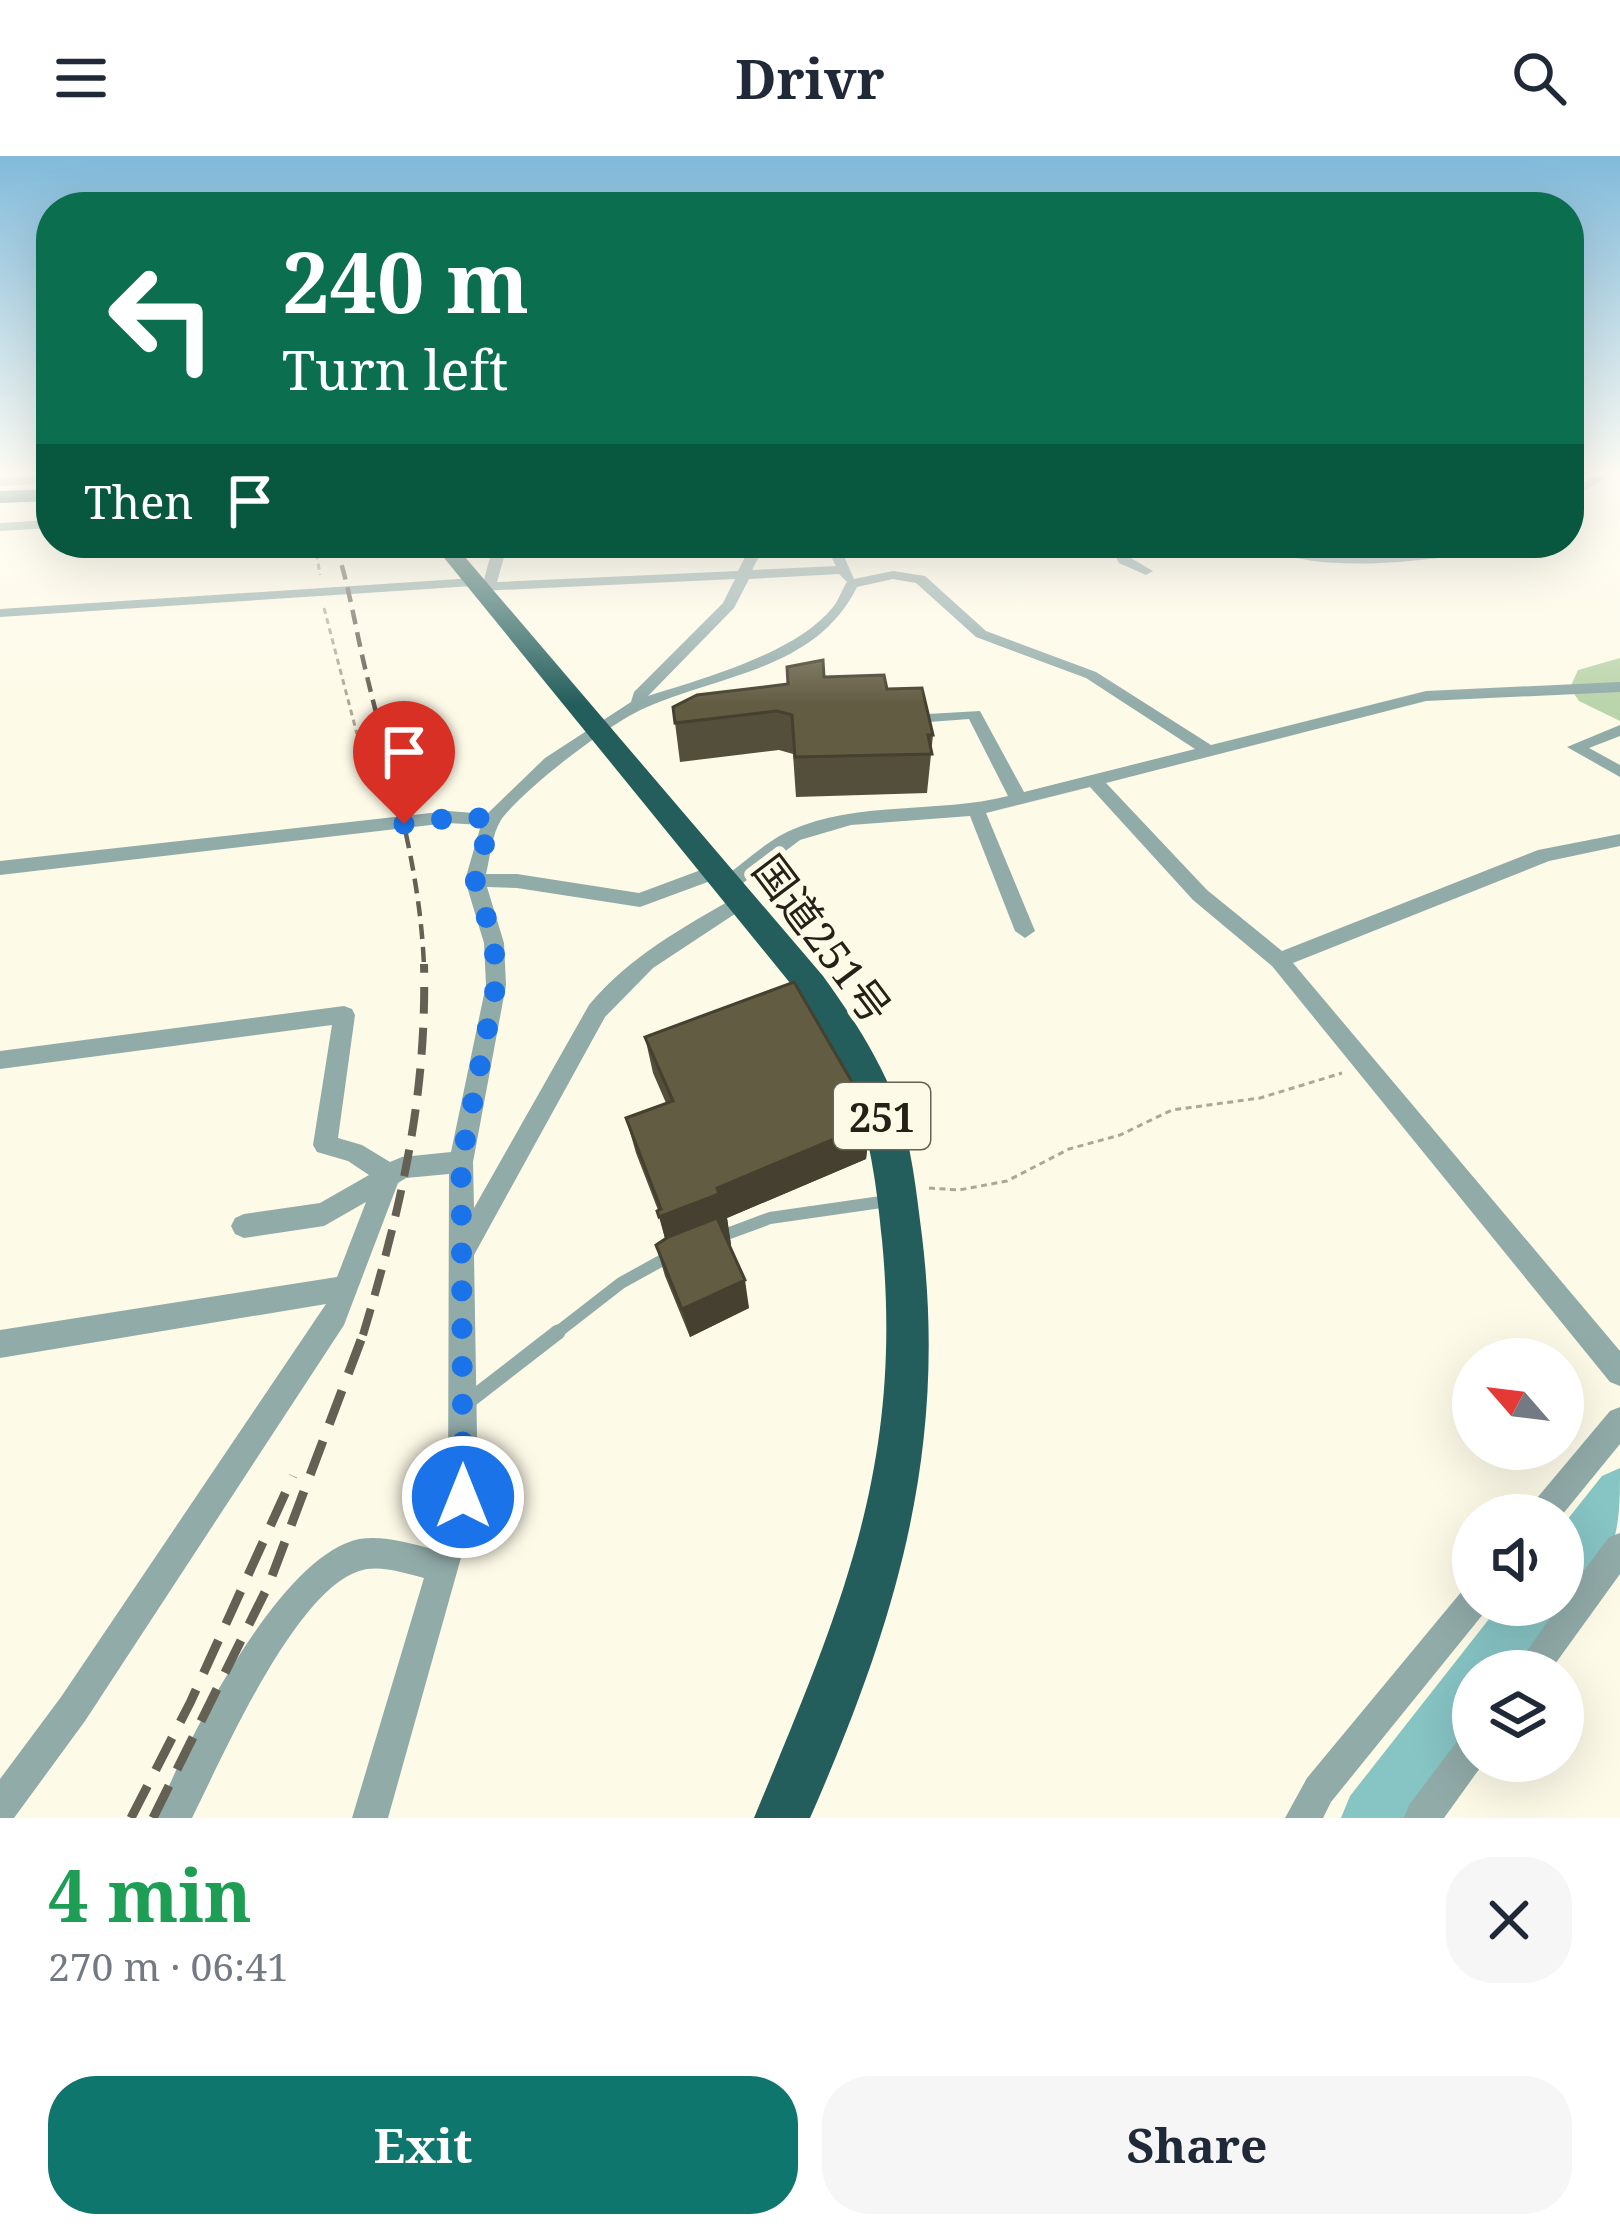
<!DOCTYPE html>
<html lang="en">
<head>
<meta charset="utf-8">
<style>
	body { margin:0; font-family:"Noto Serif","Noto Sans JP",serif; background:#f6f6f7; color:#1f2937; height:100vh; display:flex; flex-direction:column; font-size:45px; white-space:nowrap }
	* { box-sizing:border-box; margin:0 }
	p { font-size:39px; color:#747a83 }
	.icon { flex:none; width:66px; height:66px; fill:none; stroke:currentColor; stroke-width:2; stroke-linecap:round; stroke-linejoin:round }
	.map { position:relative; height:1662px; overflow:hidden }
	.sheet { display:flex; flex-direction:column; background:#fff; flex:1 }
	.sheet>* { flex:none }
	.top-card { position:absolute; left:36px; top:36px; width:1548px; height:366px; border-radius:48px; box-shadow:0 12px 48px #0002; background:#0b6e4f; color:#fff; overflow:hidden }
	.needle { width:78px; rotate:298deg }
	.tools { position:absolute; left:1452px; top:1182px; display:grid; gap:24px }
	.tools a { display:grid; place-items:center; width:132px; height:132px; border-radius:50%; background:#fff; box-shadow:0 12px 48px #0002; font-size:60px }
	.pin { position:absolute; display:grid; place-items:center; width:102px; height:102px; color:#fff; margin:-123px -51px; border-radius:50% 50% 50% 0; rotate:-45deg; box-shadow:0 0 12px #0007 }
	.pin .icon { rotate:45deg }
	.me { position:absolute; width:132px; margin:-66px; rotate:0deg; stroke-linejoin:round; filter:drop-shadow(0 0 9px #0008) }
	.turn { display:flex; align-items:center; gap:42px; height:252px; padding:0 48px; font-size:54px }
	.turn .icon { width:156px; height:156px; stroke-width:2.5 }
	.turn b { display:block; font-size:84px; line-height:102px }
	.then { display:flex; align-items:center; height:114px; padding:0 48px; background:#0003; gap:24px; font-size:45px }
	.round { display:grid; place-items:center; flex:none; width:126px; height:126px; border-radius:48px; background:#f6f6f7 }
	.overview { display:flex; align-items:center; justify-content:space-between; height:204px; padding:0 48px }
	h1 { font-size:72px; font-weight:700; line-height:90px; color:#1e9e55 }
	.primary-button { display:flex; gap:24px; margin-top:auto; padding:24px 48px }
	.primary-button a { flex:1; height:138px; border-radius:48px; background:#0f766e; color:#fff; font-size:48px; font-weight:700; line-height:138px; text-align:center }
	.primary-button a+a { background:#f6f6f7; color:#1f2937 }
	header { display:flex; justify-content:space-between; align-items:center; height:156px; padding:0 48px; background:#fff; font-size:54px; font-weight:700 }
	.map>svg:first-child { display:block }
</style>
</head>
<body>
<header><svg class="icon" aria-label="menu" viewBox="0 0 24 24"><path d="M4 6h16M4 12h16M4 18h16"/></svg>Drivr<svg class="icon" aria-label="search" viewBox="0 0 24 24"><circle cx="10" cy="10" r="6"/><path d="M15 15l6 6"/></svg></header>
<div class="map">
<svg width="1620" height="1662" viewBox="0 0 1620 1662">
	<rect width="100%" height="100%" fill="#fefae8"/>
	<path fill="#bad4ab" d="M 1620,502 L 1620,565 L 1579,545 L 1570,532 L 1578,514 Z"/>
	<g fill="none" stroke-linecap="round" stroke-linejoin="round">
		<g fill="#87c4c4" fill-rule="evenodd">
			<path d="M 1620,1312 C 1620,1366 1620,1415 1563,1439 L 1563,1369 L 1602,1320 Z"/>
			<path d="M 1500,1449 L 1562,1449 L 1554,1468 L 1519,1515 L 1473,1515 L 1473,1577 L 1410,1662 L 1341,1662 L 1350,1640 Z"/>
		</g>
		<g stroke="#aba898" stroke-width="3" stroke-dasharray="6 4.5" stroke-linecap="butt">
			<path d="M 315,387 L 320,419"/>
			<path d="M 324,452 L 357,578"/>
			<path d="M 929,1032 L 959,1034 L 1007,1025 L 1069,993 L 1120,979 L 1172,954 L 1260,942 L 1342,917"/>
		</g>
		<g stroke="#91aba9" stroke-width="12">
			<path d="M 719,1081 L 770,1062 L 888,1045"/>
			<path d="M 554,1179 L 621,1127 L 668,1101"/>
		</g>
		<path stroke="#91aba9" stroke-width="15" d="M 465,1248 L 558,1176"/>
		<g fill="#91aba9" fill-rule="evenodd">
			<path d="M 1602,316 L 1616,316 L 1569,343 L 1569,334 Z"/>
			<path d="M 51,319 L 51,327 L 0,330 L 0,322 Z"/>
			<path d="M 51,364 L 51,372 L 0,375 L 0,367 Z"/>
			<path d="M 494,387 L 508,387 L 497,426 L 738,415 L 752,387 L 766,387 L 752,414 L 836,410 L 824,387 L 838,387 L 854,423 L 893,415 L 925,420 L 986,475 L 1096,516 L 1211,589 L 1426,535 L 1620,526 L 1620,536 L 1426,545 L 1106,627 L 1207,734 L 1282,795 L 1538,694 L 1620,678 L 1620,690 L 1549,705 L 1293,807 L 1620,1195 L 1620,1230 L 1610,1226 L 1272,810 L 1193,744 L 1090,631 L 986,657 L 1035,775 L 1025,782 L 1015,775 L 970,660 L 851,669 L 800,684 L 735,733 L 721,733 L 718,728 L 721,723 C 743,708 765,686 789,675 C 858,644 937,658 1008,640 L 969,563 L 916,567 L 910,565 L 910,559 L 980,555 L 1024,636 L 1195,593 L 1086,522 L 976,481 L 916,427 L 893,423 L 857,431 C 816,514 721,518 647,551 C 611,566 523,633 501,664 C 492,678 490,702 486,718 L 517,718 L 639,737 L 717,708 L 726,715 L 724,720 L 640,751 L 517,732 L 487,731 L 504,787 L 506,829 L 473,1006 L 474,1052 L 589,849 C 630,800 682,772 736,741 L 743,739 L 753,746 L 653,812 L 605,861 L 474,1099 L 478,1341 L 388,1662 L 352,1662 L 424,1422 C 405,1417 378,1408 359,1415 C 294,1436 222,1602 192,1662 L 155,1662 C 185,1589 278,1400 359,1383 C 383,1379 409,1387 433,1393 L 448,1341 L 449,1018 L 406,1022 L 398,1027 L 344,1169 L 85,1565 L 14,1662 L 0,1662 L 0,1623 L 61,1541 L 326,1148 L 0,1202 L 0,1174 L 337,1121 L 366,1046 L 324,1070 L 244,1082 L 235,1078 L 231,1070 L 235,1062 L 244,1058 L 320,1047 L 369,1019 L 348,1005 L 317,996 L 313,989 L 332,869 L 0,913 L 0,895 L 344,850 L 352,853 L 355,859 L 338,982 L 362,989 L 390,1006 L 402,1001 L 451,996 L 486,829 L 484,787 L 465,724 L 481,669 L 448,667 L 0,719 L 0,705 L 448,655 L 487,658 L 545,602 L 631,546 L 634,536 L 723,447 L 735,423 L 479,435 L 473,430 L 0,461 L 0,453 L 474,422 L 483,427 ZM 839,418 L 847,426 C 842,433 839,444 833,451 C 797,497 702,523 648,540 L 734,452 L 749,423 Z"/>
			<path d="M 1108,387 L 1122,387 L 1129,401 L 1153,415 L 1146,419 L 1119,407 Z"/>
			<path d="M 1255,387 L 1354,399 L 1519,387 L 1512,391 C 1442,402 1318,424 1255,387 Z"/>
			<path d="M 1620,569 L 1620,580 L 1589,592 L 1620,609 L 1620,621 L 1567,591 Z"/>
			<path d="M 1620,1251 L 1620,1288 L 1562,1359 L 1528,1359 L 1532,1348 L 1610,1255 Z"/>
			<path d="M 1620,1377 L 1620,1418 L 1550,1515 L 1513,1515 L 1559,1449 L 1563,1449 L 1563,1443 L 1609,1381 Z"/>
			<path d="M 1473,1430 L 1473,1449 L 1488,1449 L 1484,1457 L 1331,1646 L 1323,1662 L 1285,1662 L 1307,1622 L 1462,1435 Z"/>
			<path d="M 1473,1575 L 1473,1605 L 1485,1605 L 1444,1662 L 1404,1662 L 1409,1649 L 1461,1580 Z"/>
		</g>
		<path fill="#245e5c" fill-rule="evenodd" d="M 432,387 L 453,387 L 823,820 C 851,859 878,900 896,946 C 912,989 916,1034 922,1080 C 948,1295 896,1466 810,1662 L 754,1662 C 839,1456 904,1314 882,1084 C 872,979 859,927 799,838 Z"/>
		<path fill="#0f5251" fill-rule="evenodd" d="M 51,333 L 51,345 L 0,347 L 0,335 Z"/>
		<path stroke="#646154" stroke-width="4.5" stroke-dasharray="15 8" stroke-linecap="butt" d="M 335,387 C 349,429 355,470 365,512 C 389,613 420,706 424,811"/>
		<path stroke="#646154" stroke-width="8" stroke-dasharray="27 14" stroke-linecap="butt" d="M 363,1179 C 401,1052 427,941 424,808"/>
		<g stroke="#646154" stroke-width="9" stroke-dasharray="36 18" stroke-linecap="butt">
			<path d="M 131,1662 L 190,1547 L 293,1320"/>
			<path d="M 153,1662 L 269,1428 L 364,1176"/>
		</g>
	</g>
	<g fill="#544f3a">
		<path d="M 824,521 L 887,533 L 933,579 L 927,637 L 796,641 L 793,598 L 779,594 L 680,606 L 673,551 Z"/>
		<path d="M 645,881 L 870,968 L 866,1003 L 727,1062 L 731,1089 L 730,1090 L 749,1152 L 690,1181 L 665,1120 L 656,1089 L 665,1083 L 658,1054 L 636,997 L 626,962 L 666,947 L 653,917 Z"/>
	</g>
	<g fill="#45402f">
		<path d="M 870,968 L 866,1003 L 727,1062 L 731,1089 L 722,1093 L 668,1092 L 659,1061 L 717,1032 Z"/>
		<path d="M 745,1124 L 749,1152 L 690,1181 L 682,1153 Z"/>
	</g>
	<g fill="#625c43" stroke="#45402f" stroke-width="3">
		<path d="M 823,504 L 824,521 L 884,519 L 887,533 L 922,532 L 933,579 L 928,579 L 932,598 L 795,601 L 792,559 L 777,555 L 675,567 L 673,551 L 697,539 L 788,528 L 787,511 Z"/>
		<path d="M 794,826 L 866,950 L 870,968 L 717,1032 L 719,1038 L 659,1061 L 657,1055 L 661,1053 L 626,962 L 673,945 L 645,881 Z"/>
		<path d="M 727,1058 L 717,1062 L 745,1124 L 682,1153 L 656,1089 L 668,1081 Z"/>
	</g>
	<linearGradient id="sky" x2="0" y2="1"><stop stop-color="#81bada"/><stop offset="0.58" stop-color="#fffdf5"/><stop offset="1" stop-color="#fffdf5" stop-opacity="0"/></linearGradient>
	<rect width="1620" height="548" fill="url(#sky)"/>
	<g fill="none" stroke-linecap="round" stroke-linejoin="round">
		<path stroke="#1a73e8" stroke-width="21" stroke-dasharray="0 37.8" d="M 404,668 L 467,660 L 491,664 L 475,724 L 494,787 L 496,829 L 461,1006 L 463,1341"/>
	</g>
	<g text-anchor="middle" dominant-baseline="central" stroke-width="12" stroke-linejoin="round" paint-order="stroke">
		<rect fill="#fefae8" stroke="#656255" stroke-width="3" x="834" y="927" width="96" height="66" rx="9"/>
		<g font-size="39" font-weight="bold" fill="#242116">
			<text x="882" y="960">251</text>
		</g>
		<g font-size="42" fill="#242116" stroke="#fefae8">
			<text transform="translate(823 782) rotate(53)">国道251号</text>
		</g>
	</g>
</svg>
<div class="tools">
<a><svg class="needle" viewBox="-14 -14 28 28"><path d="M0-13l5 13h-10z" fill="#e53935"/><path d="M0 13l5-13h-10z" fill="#747a83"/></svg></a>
<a><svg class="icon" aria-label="sound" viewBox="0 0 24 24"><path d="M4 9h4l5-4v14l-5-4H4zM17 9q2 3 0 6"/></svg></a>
<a><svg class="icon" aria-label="layers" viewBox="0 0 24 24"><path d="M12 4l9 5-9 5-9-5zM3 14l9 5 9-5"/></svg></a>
</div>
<div class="pin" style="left:404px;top:668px;background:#d93025"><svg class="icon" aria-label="arrive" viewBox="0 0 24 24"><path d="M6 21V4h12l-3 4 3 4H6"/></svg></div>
<svg class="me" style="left:463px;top:1341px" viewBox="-20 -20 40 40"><circle r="17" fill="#1a73e8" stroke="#fff" stroke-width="3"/><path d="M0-11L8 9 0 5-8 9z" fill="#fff"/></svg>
<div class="top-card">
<div class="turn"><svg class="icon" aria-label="left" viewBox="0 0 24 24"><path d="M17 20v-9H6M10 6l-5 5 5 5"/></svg><div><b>240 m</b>Turn left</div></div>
<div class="then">Then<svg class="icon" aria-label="arrive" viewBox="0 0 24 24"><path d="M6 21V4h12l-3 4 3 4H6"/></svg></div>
</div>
</div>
<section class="sheet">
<div class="overview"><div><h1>4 min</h1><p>270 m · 06:41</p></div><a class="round"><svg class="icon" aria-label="close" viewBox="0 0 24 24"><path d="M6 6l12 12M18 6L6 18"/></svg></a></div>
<div class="primary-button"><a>Exit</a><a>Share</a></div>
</section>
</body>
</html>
